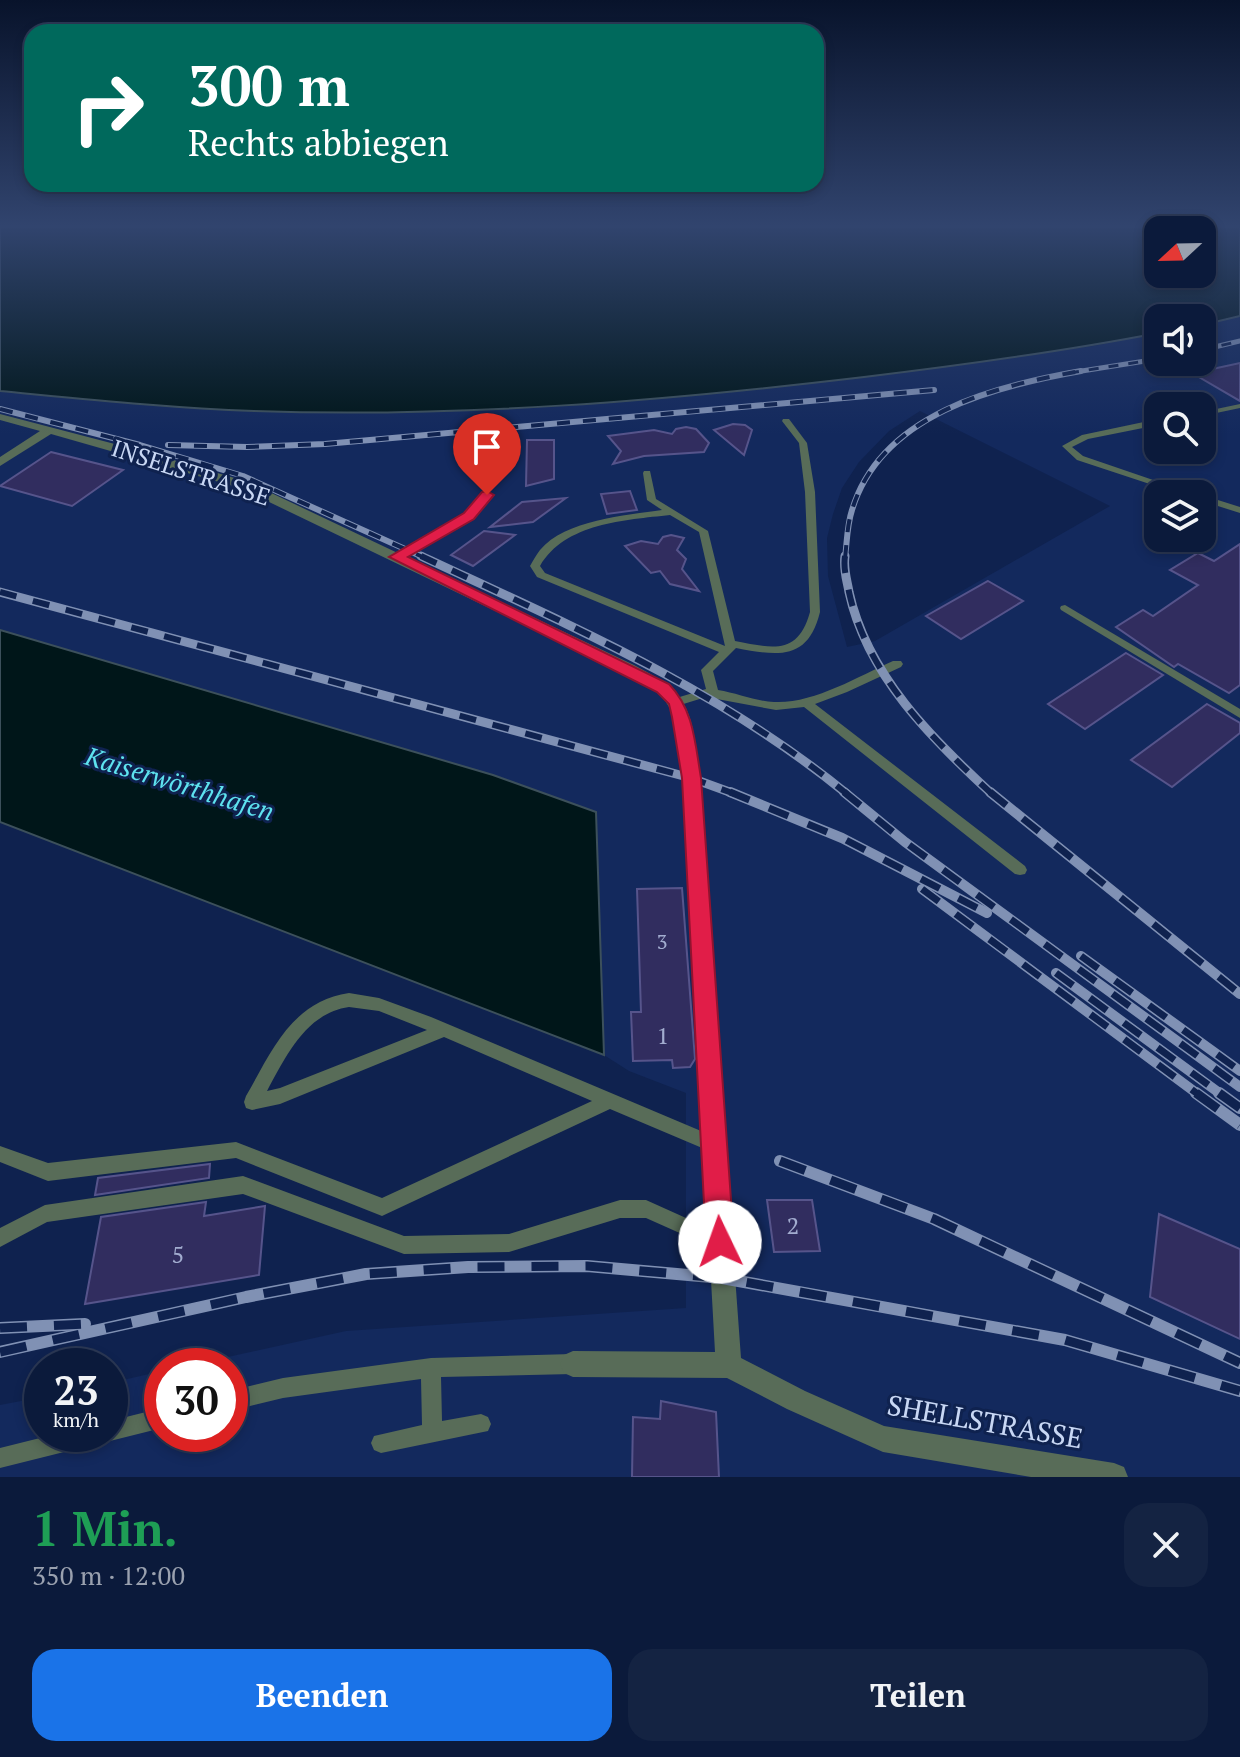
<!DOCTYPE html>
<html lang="de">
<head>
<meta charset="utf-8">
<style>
	body { margin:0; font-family:"PT Serif",serif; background:#142342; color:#f1f3f6; height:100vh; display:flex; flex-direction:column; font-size:30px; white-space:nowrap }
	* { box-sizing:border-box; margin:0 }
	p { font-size:26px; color:#9aa1af }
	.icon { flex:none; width:44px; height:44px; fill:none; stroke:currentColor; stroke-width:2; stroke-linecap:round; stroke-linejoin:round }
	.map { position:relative; height:1477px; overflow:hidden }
	.drawer { display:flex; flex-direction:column; background:#0b1a3b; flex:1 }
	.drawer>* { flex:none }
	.guide { position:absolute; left:24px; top:24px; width:800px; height:168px; border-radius:24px; box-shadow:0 4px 12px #0003,0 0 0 2px #2b3855; background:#00695c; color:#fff; overflow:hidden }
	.needle { width:52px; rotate:248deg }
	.buttons { position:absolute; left:1144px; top:216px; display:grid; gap:16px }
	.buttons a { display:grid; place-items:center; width:72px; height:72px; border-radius:16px; background:#0b1a3b; box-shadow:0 4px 12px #0003,0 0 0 2px #2b3855; font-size:40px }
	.speed { position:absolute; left:24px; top:1348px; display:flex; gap:16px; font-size:40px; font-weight:700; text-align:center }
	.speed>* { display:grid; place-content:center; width:104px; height:104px; border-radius:50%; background:#0b1a3b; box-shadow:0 4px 12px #0003,0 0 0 2px #2b3855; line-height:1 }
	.speed small { font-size:20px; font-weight:400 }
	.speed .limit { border:12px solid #d22; background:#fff; color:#111 }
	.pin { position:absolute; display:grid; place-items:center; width:68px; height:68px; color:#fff; margin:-82px -34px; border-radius:50% 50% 50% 0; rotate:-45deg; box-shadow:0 0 8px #0007 }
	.pin .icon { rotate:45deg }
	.me { position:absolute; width:88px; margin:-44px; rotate:357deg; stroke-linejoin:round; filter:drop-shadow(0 0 6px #0008) }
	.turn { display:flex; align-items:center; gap:28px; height:168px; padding:0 32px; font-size:36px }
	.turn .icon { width:104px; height:104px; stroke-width:2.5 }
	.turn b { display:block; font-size:56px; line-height:68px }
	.round { display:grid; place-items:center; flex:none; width:84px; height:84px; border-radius:24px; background:#142342 }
	.summary { display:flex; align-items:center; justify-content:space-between; height:136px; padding:0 32px }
	h1 { font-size:48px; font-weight:600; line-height:60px; color:#1e9e55 }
	.action { display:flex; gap:16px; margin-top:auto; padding:16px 32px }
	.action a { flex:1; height:92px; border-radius:24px; background:#1a73e8; color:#fff; font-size:32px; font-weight:600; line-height:92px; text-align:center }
	.action a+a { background:#142342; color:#f1f3f6 }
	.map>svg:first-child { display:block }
</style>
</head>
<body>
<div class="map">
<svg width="1240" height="1477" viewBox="0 0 1240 1477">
	<rect width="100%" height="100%" fill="#0f224f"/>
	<path fill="#13295d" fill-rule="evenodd" d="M 1240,316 L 1240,1477 L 0,1477 L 0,1405 L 42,1397 L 42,1434 L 110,1434 L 110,1383 L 162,1371 L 162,1434 L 230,1434 L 230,1366 L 187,1366 L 346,1331 L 686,1308 L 686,1093 L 629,1071 L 604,1055 L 596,812 L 493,775 L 0,630 L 0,391 L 255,411 L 459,410 L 611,403 L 942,367 L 1094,346 L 1158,333 L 1158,362 L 1202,362 L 1202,325 ZM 1158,406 L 1202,406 L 1202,450 L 1158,450 ZM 920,411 L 1110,506 L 875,641 L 847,647 L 828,576 L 827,538 L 833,514 L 842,488 L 859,462 L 889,431 ZM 1158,494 L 1202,494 L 1202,538 L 1158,538 Z"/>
	<g fill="#001619" stroke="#3c505b" stroke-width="2" fill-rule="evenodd">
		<path d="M 0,227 L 1240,227 L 1240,316 L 1202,325 L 1202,318 L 1158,318 L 1158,333 C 1061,352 963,365 864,377 C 662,401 458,418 254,411 C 169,408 84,399 0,391 ZM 1158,230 L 1202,230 L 1202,274 L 1158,274 Z"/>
		<path d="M 0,630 L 493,775 L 596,812 L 604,1055 L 0,822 Z"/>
	</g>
	<g fill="#312d5f" stroke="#56548b" stroke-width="2">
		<path d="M 1240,363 L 1240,401 L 1192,373 L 1217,368 Z"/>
		<path d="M 733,424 L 745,425 L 752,430 L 744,455 L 714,430 Z"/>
		<path d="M 686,427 L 696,429 L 709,443 L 704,452 L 644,456 L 613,464 L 621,451 L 608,436 L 654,430 L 672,434 L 676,429 Z"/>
		<path d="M 527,440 L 554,440 L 554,479 L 526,486 Z"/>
		<path d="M 51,452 L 123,470 L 72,506 L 0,486 Z"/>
		<path d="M 630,491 L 637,510 L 607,514 L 601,494 Z"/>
		<path d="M 566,498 L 533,522 L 490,527 L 522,502 Z"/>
		<path d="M 484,531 L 515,535 L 473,566 L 451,555 Z"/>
		<path d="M 671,535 L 684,538 L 677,550 L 686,559 L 682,569 L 699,591 L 670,584 L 660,571 L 651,573 L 625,546 L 641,541 L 658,544 L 663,537 Z"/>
		<path d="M 1240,544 L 1240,685 L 1229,693 L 1178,664 L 1174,667 L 1116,627 L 1143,610 L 1153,616 L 1198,585 L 1170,570 L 1198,553 L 1214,561 Z"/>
		<path d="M 988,581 L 1023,601 L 961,639 L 926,616 Z"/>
		<path d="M 1126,653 L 1163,675 L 1085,729 L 1048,704 Z"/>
		<path d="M 1207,704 L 1240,723 L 1240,733 L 1172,787 L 1131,760 Z"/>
		<path d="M 682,888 L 695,1059 L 690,1067 L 673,1068 L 672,1060 L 633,1061 L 631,1012 L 641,1012 L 637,889 Z"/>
		<path d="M 210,1164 L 209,1178 L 95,1195 L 98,1178 Z"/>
		<path d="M 767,1200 L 812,1200 L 820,1251 L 774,1252 Z"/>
		<path d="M 206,1202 L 204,1216 L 265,1206 L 259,1275 L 85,1304 L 101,1217 Z"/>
		<path d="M 1159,1214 L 1240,1249 L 1240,1339 L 1150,1297 Z"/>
		<path d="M 661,1401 L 716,1412 L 719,1477 L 632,1477 L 633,1417 L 660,1419 Z"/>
	</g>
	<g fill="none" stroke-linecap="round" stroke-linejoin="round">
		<g fill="#586c58" fill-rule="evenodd">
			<path d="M 1240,404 L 1240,408 L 1202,416 L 1202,412 Z"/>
			<path d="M 783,419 L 789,419 L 807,443 L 815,492 L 820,612 C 808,661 778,656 736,648 L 713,671 L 718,690 C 737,693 755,701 774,702 C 813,704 857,677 893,661 L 901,661 L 903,664 L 901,667 L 847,692 L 815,704 L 1025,866 L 1027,870 L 1025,874 L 1020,875 L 1015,874 L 804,707 L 776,710 L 706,697 L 677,706 L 673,705 L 671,702 L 673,699 L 706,689 L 701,670 L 719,652 L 537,577 L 530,566 C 533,561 536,555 540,550 C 565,520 626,515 662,510 L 647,500 L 643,473 L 644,471 L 650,471 L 656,499 L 708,531 L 735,641 C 772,648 798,656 810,612 L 805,492 L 799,443 L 782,421 ZM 670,515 L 699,532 L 725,646 L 545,573 L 540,566 C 565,523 625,520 670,515 Z"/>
			<path d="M 1158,419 L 1158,425 L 1088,439 L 1072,447 L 1083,456 L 1194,494 L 1180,494 L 1077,460 L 1062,446 L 1082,435 Z"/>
			<path d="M 487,492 L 492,495 L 472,518 L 400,559 L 394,559 L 394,555 L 466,514 L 484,493 Z"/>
			<path d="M 1202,495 L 1240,507 L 1240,513 L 1202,501 Z"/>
			<path d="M 1065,605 L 1240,709 L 1240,718 L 1061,610 L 1060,608 L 1061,606 Z"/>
			<path d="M 349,993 L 379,998 L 431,1017 L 720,1139 L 722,1145 L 720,1151 L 714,1153 L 610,1109 L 382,1216 L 236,1158 L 48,1181 L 0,1162 L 0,1146 L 48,1163 L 236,1142 L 382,1198 L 592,1101 L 444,1037 L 280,1104 L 252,1110 L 246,1108 L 244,1102 L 246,1096 C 272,1051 291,1002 349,993 ZM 349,1007 L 379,1011 L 427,1030 L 280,1088 L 267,1091 C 286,1056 306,1013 349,1007 Z"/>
			<path d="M 243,1176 L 404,1236 L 509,1234 L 620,1200 L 646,1200 L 726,1236 L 729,1242 L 726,1248 L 720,1251 L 646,1218 L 620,1218 L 509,1252 L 404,1254 L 243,1194 L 47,1222 L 0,1247 L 0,1228 L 45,1205 Z"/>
			<path d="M 573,1354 L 580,1357 L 583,1364 L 580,1371 L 573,1374 L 441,1377 L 442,1421 L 481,1414 L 488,1417 L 491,1424 L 488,1431 L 381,1453 L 374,1450 L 371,1443 L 374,1436 L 422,1425 L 421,1379 L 283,1398 L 230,1411 L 230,1391 L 283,1378 L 431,1358 Z"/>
			<path d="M 162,1408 L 162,1428 L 110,1441 L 104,1439 L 103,1441 L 96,1444 L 0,1468 L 0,1448 L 56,1434 L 110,1434 L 110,1421 Z"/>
		</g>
		<path fill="#586c58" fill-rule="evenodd" d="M 0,414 L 153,454 L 248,482 L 634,665 C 680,689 691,702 697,754 L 741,1358 L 805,1391 L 884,1426 L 1114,1463 L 1124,1467 L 1128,1477 L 1031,1477 L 883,1452 L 787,1409 L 727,1378 L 573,1377 L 564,1373 L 560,1364 L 564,1355 L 573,1351 L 715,1352 L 683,778 C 680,737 681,703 641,681 L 240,488 L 51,434 L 0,466 L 0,457 L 40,431 L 0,420 Z"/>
		<defs>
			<g id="rail-far4">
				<path d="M 1202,350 L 1240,341"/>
				<path d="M 1069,373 L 1158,359"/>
			</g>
			<g id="rail-far3">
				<path d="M 0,409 L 140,445 L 243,476 L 425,558"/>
				<path d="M 168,445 L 247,447 L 325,444 L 934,390"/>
				<path d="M 845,558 C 847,542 847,525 852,510 C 881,414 995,386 1081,371"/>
			</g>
			<g id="rail-far2">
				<path d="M 421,556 C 569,625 719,689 847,794"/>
				<path d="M 845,556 C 843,569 847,580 849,592 C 867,675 932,739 992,794"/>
				<path d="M 0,592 L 691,778 L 735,794"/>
			</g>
			<g id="rail-far1">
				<path d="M 730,792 L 842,838 L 987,913"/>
				<path d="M 844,792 L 905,842 L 1240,1087"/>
				<path d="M 990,792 L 1240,994"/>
				<path d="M 922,889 L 1199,1095"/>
				<path d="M 1081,956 L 1240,1071"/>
				<path d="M 1056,973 L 1222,1095"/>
			</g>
			<g id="rail">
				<path d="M 1196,1093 L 1240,1125"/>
				<path d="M 1219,1093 L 1240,1108"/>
				<path d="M 780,1161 L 934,1219 L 1240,1363"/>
				<path d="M 0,1328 L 85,1324"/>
				<path d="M 0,1352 L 246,1297 L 366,1274 L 468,1267 L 587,1266 L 722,1278 L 1065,1340 L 1240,1391"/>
			</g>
		</defs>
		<use href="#rail-far4" stroke="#8091b4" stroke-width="5"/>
		<use href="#rail-far3" stroke="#8091b4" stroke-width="6"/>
		<use href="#rail-far2" stroke="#8091b4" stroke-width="9"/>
		<use href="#rail-far1" stroke="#8091b4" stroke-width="10"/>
		<use href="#rail" stroke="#8091b4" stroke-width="12"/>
		<use href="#rail-far4" stroke="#0f224f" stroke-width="3" stroke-dasharray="10" stroke-linecap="butt"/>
		<use href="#rail-far3" stroke="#0f224f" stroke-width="4" stroke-dasharray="13" stroke-linecap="butt"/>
		<use href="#rail-far2" stroke="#0f224f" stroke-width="6" stroke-dasharray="17" stroke-linecap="butt"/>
		<use href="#rail-far1" stroke="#0f224f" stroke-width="7" stroke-dasharray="21" stroke-linecap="butt"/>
		<use href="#rail" stroke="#0f224f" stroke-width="9" stroke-dasharray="27" stroke-linecap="butt"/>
	</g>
	<linearGradient id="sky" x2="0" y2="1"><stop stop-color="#08132b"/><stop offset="0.52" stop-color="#31446e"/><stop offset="1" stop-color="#31446e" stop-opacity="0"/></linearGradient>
	<rect width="1240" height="434" fill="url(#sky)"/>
	<path fill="#e11d48" stroke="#92132f" stroke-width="2" d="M 487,491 L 494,495 L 474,519 L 408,557 L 669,684 C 694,710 695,743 701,778 L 734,1242 L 730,1252 L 720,1256 L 710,1252 L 706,1242 L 682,778 L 672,717 L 669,704 L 657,692 L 389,557 L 464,513 L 482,492 Z"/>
	<g text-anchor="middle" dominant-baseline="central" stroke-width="6" stroke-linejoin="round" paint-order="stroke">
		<g font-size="20" fill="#a2accf">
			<text x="662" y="941">3</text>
		</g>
		<g font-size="24" fill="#c8d7f4" stroke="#0f224f">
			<text transform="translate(191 472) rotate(18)">INSELSTRASSE</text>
		</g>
		<g font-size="24" fill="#a2accf">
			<text x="663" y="1035">1</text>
			<text x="793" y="1225">2</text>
			<text x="178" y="1254">5</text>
		</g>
		<g font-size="26" font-style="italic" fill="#5ee2ef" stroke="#0f224f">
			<text transform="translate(180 783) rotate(17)">Kaiserwörthhafen</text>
		</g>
		<g font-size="28" fill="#c8d7f4" stroke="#0f224f">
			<text transform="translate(985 1421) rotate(10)">SHELLSTRASSE</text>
		</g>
	</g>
</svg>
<div class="buttons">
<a><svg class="needle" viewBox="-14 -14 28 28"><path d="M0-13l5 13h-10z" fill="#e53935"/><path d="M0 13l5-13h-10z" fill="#9aa1af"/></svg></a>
<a><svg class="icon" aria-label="sound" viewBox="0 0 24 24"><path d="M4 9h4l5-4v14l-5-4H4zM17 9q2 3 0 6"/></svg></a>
<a><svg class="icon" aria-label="search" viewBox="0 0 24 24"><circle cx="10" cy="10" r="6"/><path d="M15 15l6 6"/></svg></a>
<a><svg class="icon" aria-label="layers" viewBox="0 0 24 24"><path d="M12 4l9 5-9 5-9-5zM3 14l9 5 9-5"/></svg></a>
</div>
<div class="speed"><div>23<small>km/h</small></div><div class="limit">30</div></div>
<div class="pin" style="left:487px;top:495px;background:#d93025"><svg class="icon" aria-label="arrive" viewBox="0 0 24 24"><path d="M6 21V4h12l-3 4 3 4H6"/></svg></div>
<svg class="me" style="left:720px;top:1242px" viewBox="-20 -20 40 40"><circle r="19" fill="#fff"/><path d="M0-13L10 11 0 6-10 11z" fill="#e11d48"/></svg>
<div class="guide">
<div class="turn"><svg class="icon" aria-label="right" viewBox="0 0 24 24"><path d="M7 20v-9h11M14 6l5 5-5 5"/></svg><div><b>300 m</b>Rechts abbiegen</div></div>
</div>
</div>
<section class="drawer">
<div class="summary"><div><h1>1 Min.</h1><p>350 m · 12:00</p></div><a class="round"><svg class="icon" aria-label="close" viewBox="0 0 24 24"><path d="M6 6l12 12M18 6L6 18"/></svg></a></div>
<div class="action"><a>Beenden</a><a>Teilen</a></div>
</section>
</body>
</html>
